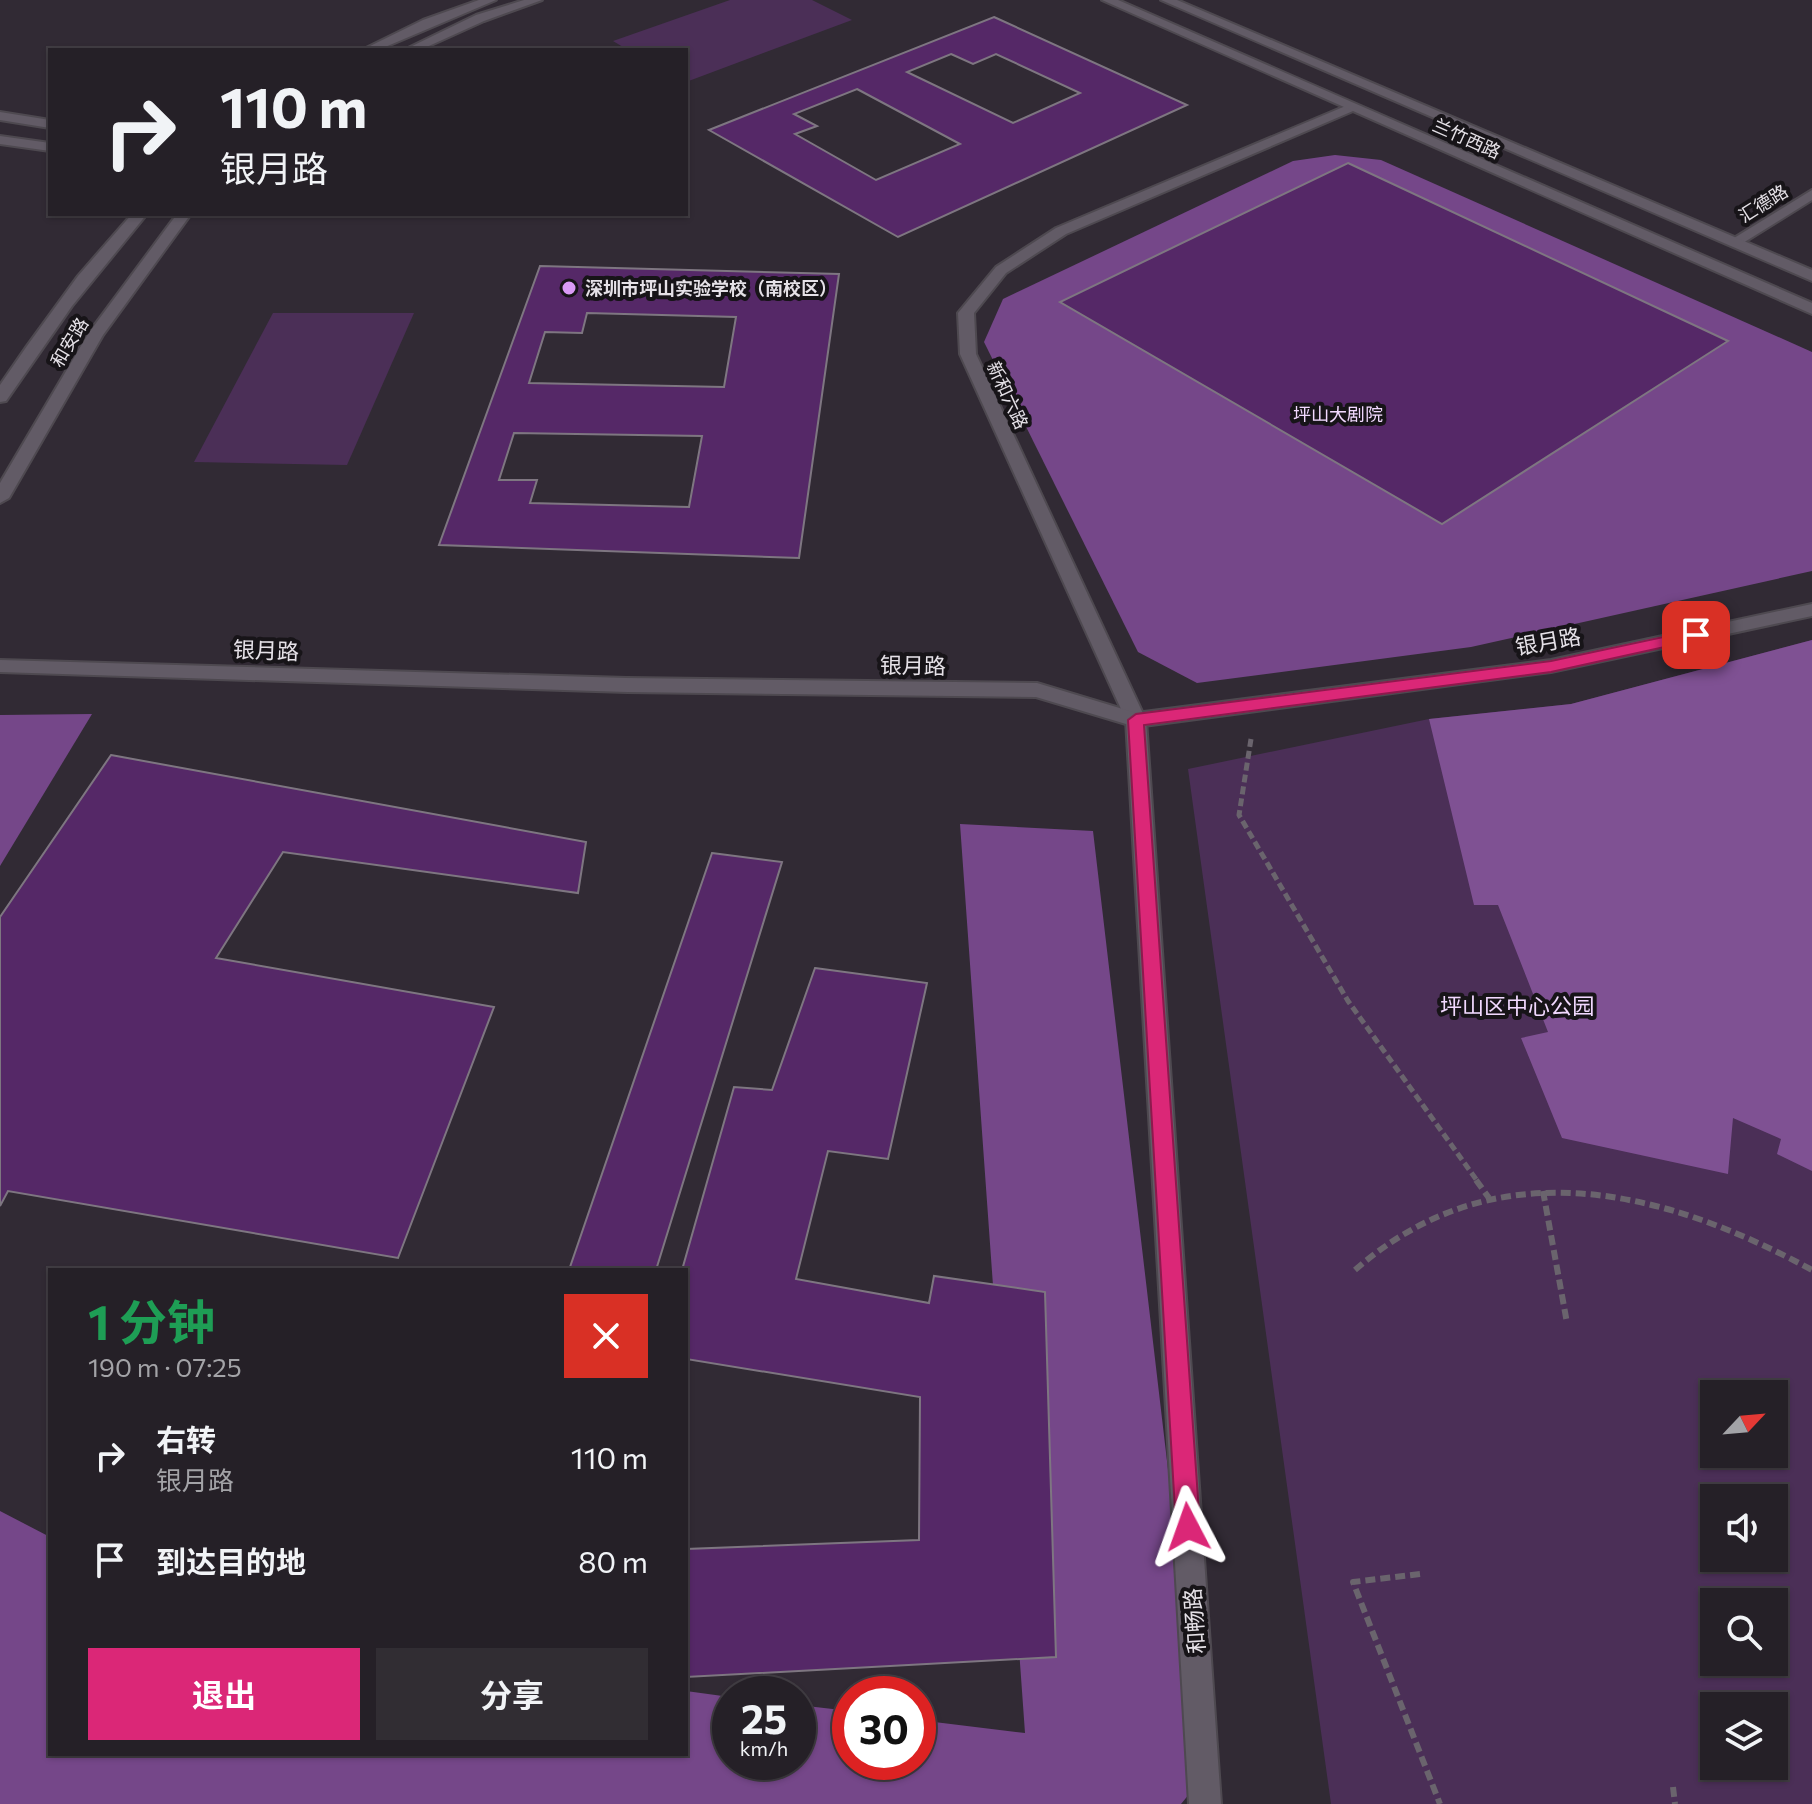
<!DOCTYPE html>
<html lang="zh">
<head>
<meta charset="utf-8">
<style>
	body { margin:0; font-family:Commissioner,"Noto Sans SC",sans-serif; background:#312d33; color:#f1f3f6; height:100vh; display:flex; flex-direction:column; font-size:30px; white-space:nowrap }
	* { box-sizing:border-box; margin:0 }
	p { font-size:26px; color:#a3a3a7 }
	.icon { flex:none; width:44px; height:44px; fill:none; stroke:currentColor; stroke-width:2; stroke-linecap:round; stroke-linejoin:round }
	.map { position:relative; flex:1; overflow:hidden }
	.drawer { position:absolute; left:48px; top:1268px; width:640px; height:488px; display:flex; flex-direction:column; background:#252027; border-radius:0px; box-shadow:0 2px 6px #0004,0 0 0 2px #423e44 }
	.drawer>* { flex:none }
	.banner { position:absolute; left:48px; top:48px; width:640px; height:168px; border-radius:0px; box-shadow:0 2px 6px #0004,0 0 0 2px #423e44; background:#252027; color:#f1f3f6; overflow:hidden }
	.needle { width:52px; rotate:64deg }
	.buttons { position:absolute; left:1700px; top:1380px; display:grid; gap:16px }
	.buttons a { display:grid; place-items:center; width:88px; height:88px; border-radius:0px; background:#252027; box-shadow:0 2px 6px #0004,0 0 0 2px #423e44; font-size:40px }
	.speed { position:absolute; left:712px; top:1676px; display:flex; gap:16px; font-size:40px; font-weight:700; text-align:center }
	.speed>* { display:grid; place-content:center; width:104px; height:104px; border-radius:50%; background:#252027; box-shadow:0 2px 6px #0004,0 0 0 2px #423e44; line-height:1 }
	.speed small { font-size:20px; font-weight:400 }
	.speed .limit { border:12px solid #d22; background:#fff; color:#111 }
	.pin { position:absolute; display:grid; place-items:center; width:68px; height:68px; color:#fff; margin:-34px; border-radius:16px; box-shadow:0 4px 12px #0006 }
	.me { position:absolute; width:88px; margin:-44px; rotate:356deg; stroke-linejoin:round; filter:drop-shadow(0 0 6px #0008) }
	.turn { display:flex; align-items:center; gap:28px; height:168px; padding:0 40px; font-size:36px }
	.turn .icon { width:104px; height:104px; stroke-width:2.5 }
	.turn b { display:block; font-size:56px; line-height:68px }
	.round { display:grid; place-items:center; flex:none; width:84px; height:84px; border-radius:0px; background:#312d33 }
	.head { display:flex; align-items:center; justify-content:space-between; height:136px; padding:0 40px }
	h1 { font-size:48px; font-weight:700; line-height:60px; color:#1e9e55 }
	.primary-button { display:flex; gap:16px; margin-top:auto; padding:16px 40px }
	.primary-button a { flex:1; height:92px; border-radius:0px; background:#db2777; color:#fff; font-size:32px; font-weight:700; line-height:92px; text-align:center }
	.primary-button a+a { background:#312d33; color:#f1f3f6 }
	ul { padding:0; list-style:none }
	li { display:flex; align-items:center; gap:24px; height:104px; padding:0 40px }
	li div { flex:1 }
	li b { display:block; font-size:30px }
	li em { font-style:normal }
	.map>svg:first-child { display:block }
</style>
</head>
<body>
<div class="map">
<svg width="1812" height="1804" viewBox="0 0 1812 1804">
	<rect width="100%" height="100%" fill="#312a34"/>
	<g fill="#4b2f57" fill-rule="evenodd">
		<path d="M 730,0 L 812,0 L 852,20 L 686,82 L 686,50 L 628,50 L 613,41 Z"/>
		<path d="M 273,313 L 414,313 L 347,465 L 194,462 Z"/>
		<path d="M 1812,640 L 1812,1804 L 1331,1804 L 1188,769 L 1429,719 L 1571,704 ZM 1714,1394 L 1774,1394 L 1774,1454 L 1714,1454 ZM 1714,1498 L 1774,1498 L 1774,1558 L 1714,1558 ZM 1714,1602 L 1774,1602 L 1774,1662 L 1714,1662 ZM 1714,1706 L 1774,1706 L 1774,1766 L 1714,1766 Z"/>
	</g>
	<g fill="#754789">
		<path d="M 1335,155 L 1381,160 L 1812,352 L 1812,571 L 1471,647 L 1197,683 L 1138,652 L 984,342 L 1003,299 L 1293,161 Z"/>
		<path d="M 92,714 L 0,866 L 0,715 Z"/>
		<path d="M 960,824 L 1093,831 L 1204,1776 L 1181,1804 L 0,1804 L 0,1511 L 50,1537 L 50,1754 L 686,1754 L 686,1691 L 730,1697 L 730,1762 L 798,1762 L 798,1705 L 850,1711 L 850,1762 L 918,1762 L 918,1720 L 1025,1733 Z"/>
	</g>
	<path fill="#7f5193" d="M 1812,640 L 1812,1171 L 1777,1154 L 1781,1139 L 1733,1118 L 1728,1174 L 1562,1138 L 1521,1038 L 1548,1032 L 1498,905 L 1474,905 L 1429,719 L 1571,704 Z"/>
	<g fill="#552867" stroke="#7e7681" stroke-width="2" fill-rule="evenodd">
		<path d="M 994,17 L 1187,105 L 898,237 L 709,130 ZM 951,54 L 973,64 L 996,54 L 1080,93 L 1013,123 L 907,72 ZM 857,89 L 960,144 L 876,180 L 795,134 L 817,126 L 794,114 Z"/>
		<path d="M 1348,163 L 1728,341 L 1442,524 L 1060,302 Z"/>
		<path d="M 540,266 L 839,274 L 799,558 L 439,545 ZM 587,313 L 736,317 L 724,387 L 529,383 L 545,332 L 582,333 ZM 514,433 L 702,436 L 689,507 L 530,503 L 537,480 L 499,480 Z"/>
		<path d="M 111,755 L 586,842 L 578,893 L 283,852 L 216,958 L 494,1007 L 398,1258 L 8,1191 L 0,1206 L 0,917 Z"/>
		<path d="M 712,853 L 782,862 L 656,1270 L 569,1270 Z"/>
		<path d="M 815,968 L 927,983 L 888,1159 L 828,1151 L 796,1279 L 929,1303 L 934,1276 L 1045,1292 L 1056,1657 L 686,1677 L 686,1549 L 919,1540 L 920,1397 L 686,1359 L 686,1270 L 682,1270 L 734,1087 L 772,1090 Z"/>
	</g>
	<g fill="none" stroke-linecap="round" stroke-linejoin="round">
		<defs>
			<g id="minor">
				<path d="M 1348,105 L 1360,108 L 1066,234 L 1006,273 L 974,313 L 976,354 L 1146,720 L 1221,1804 L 1189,1804 L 1126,720 L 960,354 L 958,313 L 996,267 L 1056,228 Z"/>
				<path d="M 0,112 L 50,120 L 50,128 L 0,120 Z"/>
				<path d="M 0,136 L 50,143 L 50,151 L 0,144 Z"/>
				<path d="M 1812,190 L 1812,200 L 1738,246 L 1726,243 Z"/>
			</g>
			<g id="tertiary">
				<path d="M 479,0 L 496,0 L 378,50 L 362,50 L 423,20 Z"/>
				<path d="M 524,0 L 542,0 L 484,21 L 420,50 L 404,50 L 476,15 Z"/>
				<path d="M 1102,0 L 1118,0 L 1812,303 L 1812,314 Z"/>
				<path d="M 1161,0 L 1177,0 L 1812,270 L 1812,281 Z"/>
				<path d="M 132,214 L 147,214 L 72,306 L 6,401 L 0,402 L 0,385 L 27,346 L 78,276 Z"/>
				<path d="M 177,214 L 191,214 L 103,335 L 9,498 L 0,503 L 0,483 L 88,334 Z"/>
				<path d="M 1812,604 L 1812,616 L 1551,672 L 1136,727 L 1036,697 L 627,692 L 0,672 L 0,660 L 627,678 L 1037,683 L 1136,713 L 1551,660 Z"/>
			</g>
		</defs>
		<use href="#minor" stroke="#4e4950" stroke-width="4"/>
		<use href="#tertiary" stroke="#4e4950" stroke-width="4"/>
		<path stroke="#6a646d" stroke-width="5" stroke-dasharray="8 4" stroke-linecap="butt" d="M 1251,739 L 1239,815 L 1348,1001 L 1478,1182"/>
		<g stroke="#6a646d" stroke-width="6" stroke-dasharray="10 5" stroke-linecap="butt">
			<path d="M 1476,1180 L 1489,1198"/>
			<path d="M 1543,1191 L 1567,1323"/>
			<path d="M 1355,1270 C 1495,1147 1663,1189 1812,1270"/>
			<path d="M 1420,1574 L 1353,1582 L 1440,1804"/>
			<path d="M 1673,1787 L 1675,1804"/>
		</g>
		<use href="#minor" fill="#625b66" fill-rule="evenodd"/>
		<use href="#tertiary" fill="#625b66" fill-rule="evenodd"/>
	</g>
	<path fill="#db2777" stroke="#8e194d" stroke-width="2" d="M 1696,630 L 1704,635 L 1701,639 L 1551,672 L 1144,725 L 1200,1527 L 1196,1536 L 1188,1539 L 1179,1536 L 1176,1527 L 1128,720 L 1136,714 L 1551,661 Z"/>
	<circle fill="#da9af6" stroke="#171418" stroke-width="3" cx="569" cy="288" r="8"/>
	<g text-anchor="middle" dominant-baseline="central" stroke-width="8" stroke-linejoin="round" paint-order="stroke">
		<g font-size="18" fill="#e5e1e7" stroke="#171418">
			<text transform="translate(1467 138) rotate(24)">兰竹西路</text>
			<text transform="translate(1763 203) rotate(-32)">汇德路</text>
			<text transform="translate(69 342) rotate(-59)">和安路</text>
			<text transform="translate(1008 395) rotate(65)">新和六路</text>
		</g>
		<g font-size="18" font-weight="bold" fill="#e5e1e7" stroke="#171418" text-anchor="start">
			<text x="585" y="288">深圳市坪山实验学校（南校区）</text>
		</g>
		<g font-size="18" fill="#f2d9ff" stroke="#171418">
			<text x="1338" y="414">坪山大剧院</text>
		</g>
		<g font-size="22" fill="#e5e1e7" stroke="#171418">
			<text transform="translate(1548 641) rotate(-10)">银月路</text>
			<text transform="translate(266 650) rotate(2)">银月路</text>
			<text transform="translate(913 665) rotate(1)">银月路</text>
			<text transform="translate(1194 1621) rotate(-94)">和畅路</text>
		</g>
		<g font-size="22" fill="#f2d9ff" stroke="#171418">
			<text x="1517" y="1005">坪山区中心公园</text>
		</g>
	</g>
</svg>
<div class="buttons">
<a><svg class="needle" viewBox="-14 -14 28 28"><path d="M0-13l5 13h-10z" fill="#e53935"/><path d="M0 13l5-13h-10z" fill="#a3a3a7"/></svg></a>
<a><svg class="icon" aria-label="sound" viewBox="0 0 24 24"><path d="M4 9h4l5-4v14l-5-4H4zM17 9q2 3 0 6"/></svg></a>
<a><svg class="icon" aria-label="search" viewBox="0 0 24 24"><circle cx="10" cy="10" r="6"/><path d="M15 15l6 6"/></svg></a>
<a><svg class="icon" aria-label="layers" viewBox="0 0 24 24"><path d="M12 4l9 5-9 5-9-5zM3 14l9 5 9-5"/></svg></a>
</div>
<div class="speed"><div>25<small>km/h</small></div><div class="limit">30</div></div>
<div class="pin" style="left:1696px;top:635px;background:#d93025"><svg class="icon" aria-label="arrive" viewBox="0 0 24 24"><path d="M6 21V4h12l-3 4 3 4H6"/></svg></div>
<svg class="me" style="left:1188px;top:1527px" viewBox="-20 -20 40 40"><path d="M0-17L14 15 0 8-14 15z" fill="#db2777" stroke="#fff" stroke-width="4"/></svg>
<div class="banner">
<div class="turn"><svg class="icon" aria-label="right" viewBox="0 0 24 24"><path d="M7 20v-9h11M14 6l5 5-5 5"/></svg><div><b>110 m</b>银月路</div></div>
</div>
<section class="drawer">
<div class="head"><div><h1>1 分钟</h1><p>190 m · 07:25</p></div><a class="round" style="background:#d93025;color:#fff"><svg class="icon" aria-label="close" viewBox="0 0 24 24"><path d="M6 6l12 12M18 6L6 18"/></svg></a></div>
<ul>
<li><svg class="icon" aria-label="right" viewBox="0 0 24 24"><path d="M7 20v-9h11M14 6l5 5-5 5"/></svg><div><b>右转</b><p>银月路</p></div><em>110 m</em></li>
<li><svg class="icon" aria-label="arrive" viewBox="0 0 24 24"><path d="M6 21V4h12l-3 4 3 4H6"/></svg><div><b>到达目的地</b></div><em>80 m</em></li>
</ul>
<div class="primary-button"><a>退出</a><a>分享</a></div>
</section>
</div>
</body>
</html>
